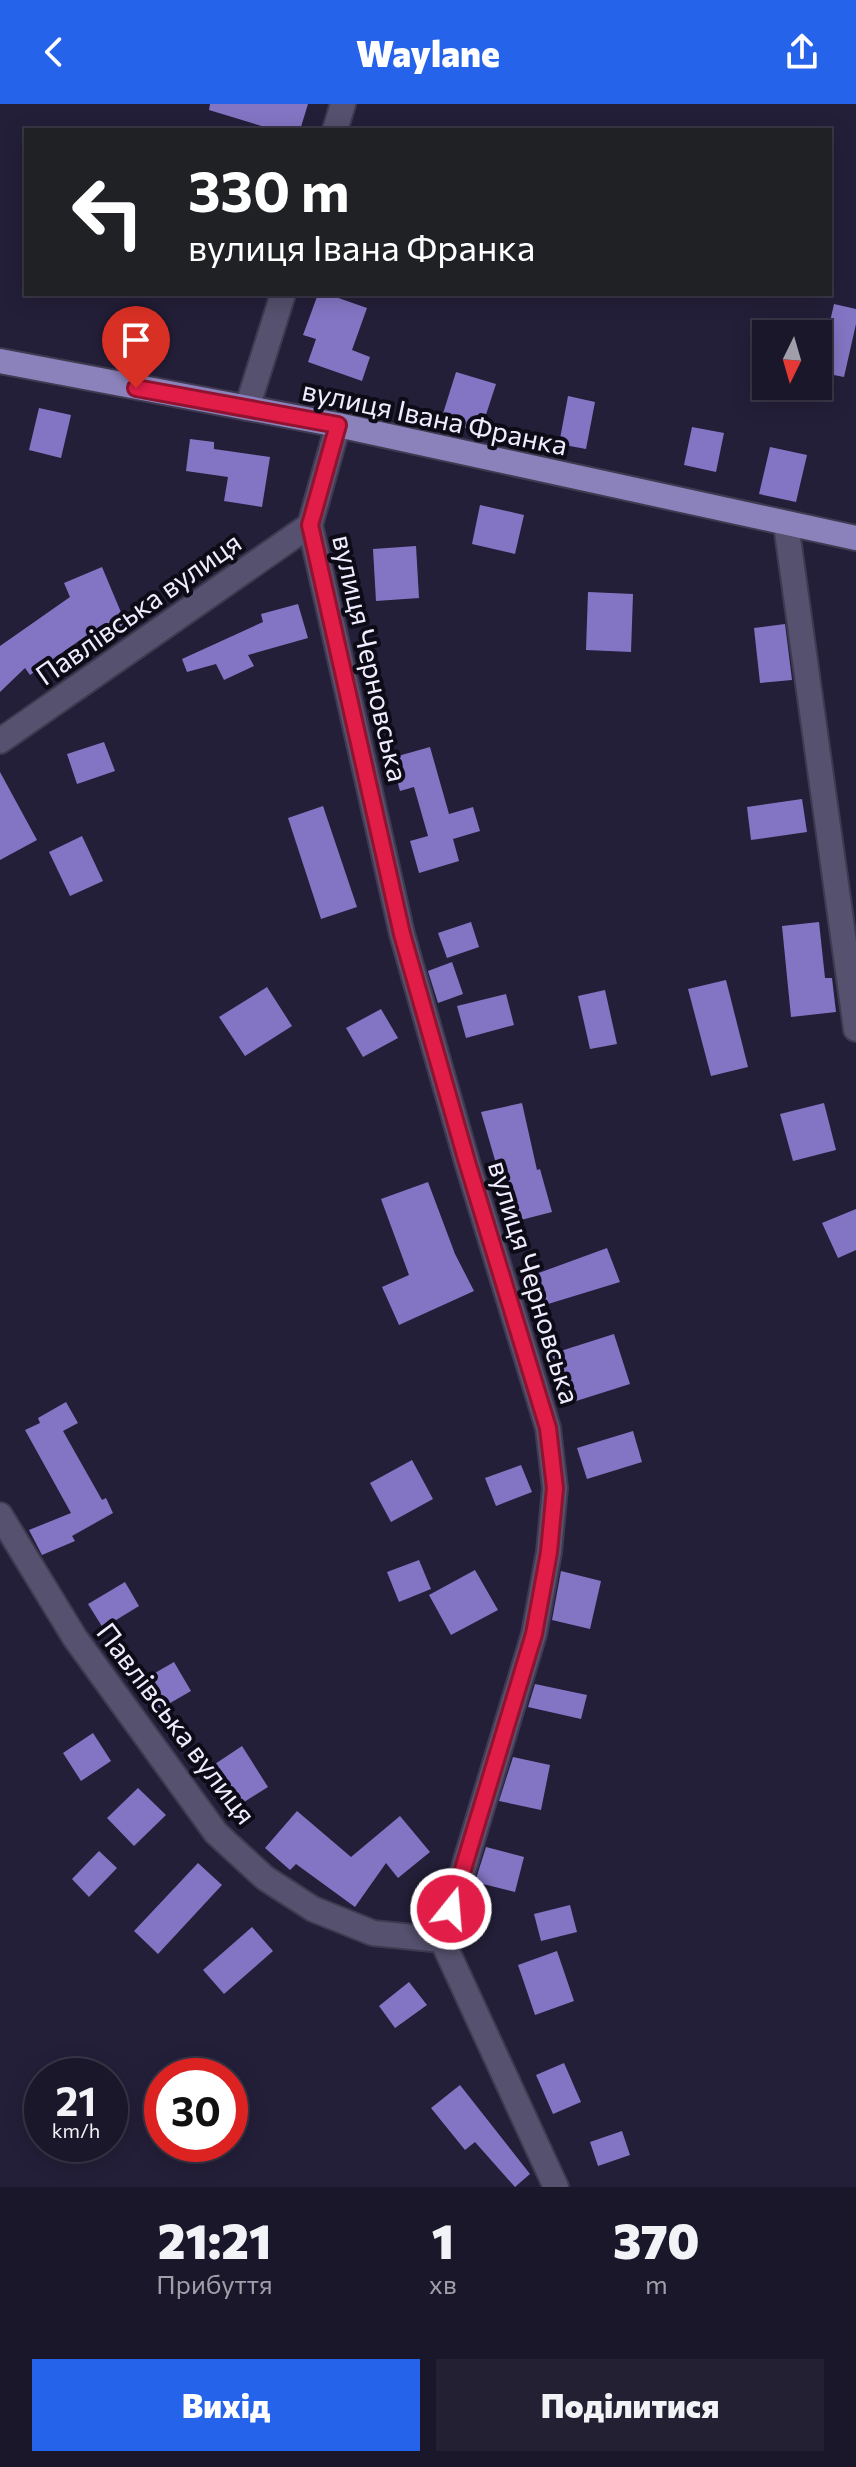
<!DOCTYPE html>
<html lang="uk">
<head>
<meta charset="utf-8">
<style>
	body { margin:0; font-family:Commissioner,sans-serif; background:#242033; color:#f1f3f6; height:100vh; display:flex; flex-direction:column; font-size:30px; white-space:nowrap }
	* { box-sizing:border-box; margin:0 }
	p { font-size:26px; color:#a09fa9 }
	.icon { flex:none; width:44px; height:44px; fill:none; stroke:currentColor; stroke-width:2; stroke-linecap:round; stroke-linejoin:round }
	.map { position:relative; height:2083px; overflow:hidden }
	.details { display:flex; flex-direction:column; background:#1b172b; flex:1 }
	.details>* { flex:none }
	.hud { position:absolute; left:24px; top:24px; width:808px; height:168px; border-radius:0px; box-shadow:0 4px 20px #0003,0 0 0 2px #393647; background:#202124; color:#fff; overflow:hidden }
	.needle { width:52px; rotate:185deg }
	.buttons { position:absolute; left:752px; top:216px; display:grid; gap:16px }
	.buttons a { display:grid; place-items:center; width:80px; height:80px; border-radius:0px; background:#1b172b; box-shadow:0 4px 20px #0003,0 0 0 2px #393647; font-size:40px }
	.speed { position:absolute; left:24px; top:1954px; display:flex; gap:16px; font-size:40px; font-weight:700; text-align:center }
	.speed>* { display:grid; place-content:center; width:104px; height:104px; border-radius:50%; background:#1b172b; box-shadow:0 4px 20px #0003,0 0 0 2px #393647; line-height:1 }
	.speed small { font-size:20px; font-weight:400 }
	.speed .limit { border:12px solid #d22; background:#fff; color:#111 }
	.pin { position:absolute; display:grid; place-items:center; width:68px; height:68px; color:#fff; margin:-82px -34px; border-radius:50% 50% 50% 0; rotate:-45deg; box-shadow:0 0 8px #0007 }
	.pin .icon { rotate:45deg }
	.me { position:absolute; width:88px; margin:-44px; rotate:17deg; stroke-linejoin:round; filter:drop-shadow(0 0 6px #0008) }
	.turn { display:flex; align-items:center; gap:28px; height:168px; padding:0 32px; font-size:36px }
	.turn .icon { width:104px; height:104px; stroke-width:2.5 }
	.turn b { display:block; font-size:56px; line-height:68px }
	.eta { display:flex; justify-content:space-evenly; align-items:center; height:136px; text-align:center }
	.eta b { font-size:48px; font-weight:800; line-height:56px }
	.action { display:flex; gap:16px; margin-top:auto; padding:16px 32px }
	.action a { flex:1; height:92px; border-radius:0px; background:#2563eb; color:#fff; font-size:32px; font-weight:800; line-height:92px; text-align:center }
	.action a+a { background:#242033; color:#f1f3f6 }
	header { display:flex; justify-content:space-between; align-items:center; height:104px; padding:0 32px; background:#2563eb; color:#fff; font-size:36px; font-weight:800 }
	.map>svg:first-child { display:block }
</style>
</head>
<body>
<header><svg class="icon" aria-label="back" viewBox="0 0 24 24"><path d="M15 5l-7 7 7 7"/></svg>Waylane<svg class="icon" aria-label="share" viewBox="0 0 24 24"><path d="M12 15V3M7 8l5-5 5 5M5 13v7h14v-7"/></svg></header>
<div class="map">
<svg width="856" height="2083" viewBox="0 0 856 2083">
	<rect width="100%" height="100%" fill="#241f39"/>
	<g fill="#8475c4">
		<path d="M 210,0 L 308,0 L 300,26 L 275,26 L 209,6 Z"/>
		<path d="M 318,190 L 327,190 L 367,204 L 352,246 L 370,253 L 362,277 L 308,258 L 316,235 L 303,231 Z"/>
		<path d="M 834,200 L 856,205 L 856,220 L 844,273 L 818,268 L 818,219 L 829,222 Z"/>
		<path d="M 456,268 L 496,280 L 480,329 L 441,316 Z"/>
		<path d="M 568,292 L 595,298 L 586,345 L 559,340 Z"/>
		<path d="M 39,304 L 71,311 L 61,354 L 29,346 Z"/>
		<path d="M 692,323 L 724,329 L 716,368 L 684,361 Z"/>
		<path d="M 190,335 L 214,338 L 214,345 L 270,353 L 262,403 L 224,397 L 228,373 L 186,367 Z"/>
		<path d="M 770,343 L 807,351 L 796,398 L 759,390 Z"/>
		<path d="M 480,401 L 524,411 L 515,450 L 472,440 Z"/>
		<path d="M 416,442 L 419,494 L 376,497 L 373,445 Z"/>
		<path d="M 102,463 L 128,525 L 90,540 L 86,532 L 30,571 L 25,564 L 0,588 L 0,542 L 70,493 L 64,479 Z"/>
		<path d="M 588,488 L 633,490 L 631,548 L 586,546 Z"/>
		<path d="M 298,500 L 308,534 L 248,551 L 254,562 L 224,576 L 216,560 L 187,568 L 182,555 L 263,518 L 261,510 Z"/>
		<path d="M 785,520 L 792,576 L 760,579 L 754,524 Z"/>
		<path d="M 104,638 L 115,667 L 77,680 L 67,650 Z"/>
		<path d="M 430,643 L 449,710 L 473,703 L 480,727 L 453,735 L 459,757 L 419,769 L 410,737 L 428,732 L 414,683 L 400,687 L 391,654 Z"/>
		<path d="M 0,668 L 37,736 L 0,756 Z"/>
		<path d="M 802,695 L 807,728 L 751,736 L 747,703 Z"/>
		<path d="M 323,702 L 357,803 L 321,815 L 288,714 Z"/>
		<path d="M 82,732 L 103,777 L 70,792 L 49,748 Z"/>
		<path d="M 471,818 L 479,843 L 447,854 L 438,829 Z"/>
		<path d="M 819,818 L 825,874 L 832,874 L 836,908 L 791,913 L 782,822 Z"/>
		<path d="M 452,858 L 463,890 L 438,899 L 428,867 Z"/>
		<path d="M 726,876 L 748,963 L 711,972 L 688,885 Z"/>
		<path d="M 267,883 L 292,922 L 245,952 L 219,913 Z"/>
		<path d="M 605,886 L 617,940 L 590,945 L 578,892 Z"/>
		<path d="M 506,890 L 514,921 L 466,934 L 457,902 Z"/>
		<path d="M 381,905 L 398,934 L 363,953 L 346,924 Z"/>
		<path d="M 522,999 L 537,1066 L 540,1065 L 552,1108 L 513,1118 L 481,1008 Z"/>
		<path d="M 824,999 L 836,1046 L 793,1057 L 780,1010 Z"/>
		<path d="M 428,1078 L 455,1150 L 474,1187 L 399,1221 L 382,1183 L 409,1171 L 381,1095 Z"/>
		<path d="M 856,1105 L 856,1146 L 838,1154 L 822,1119 Z"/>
		<path d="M 607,1144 L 620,1178 L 535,1204 L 525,1174 Z"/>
		<path d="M 614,1230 L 630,1280 L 573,1298 L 563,1298 L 548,1251 Z"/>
		<path d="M 66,1298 L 78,1319 L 63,1327 L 102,1396 L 106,1394 L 113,1409 L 72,1432 L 75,1437 L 42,1451 L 29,1426 L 71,1409 L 25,1326 L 40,1319 L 38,1314 Z"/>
		<path d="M 633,1327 L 642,1358 L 587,1375 L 577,1344 Z"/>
		<path d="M 412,1356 L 433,1395 L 391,1418 L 370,1379 Z"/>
		<path d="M 521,1361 L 532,1388 L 496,1402 L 485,1374 Z"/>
		<path d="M 419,1456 L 431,1485 L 399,1498 L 387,1468 Z"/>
		<path d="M 475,1466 L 498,1506 L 451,1531 L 429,1491 Z"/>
		<path d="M 561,1467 L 601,1477 L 590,1525 L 552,1516 Z"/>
		<path d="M 125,1478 L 139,1502 L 103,1524 L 88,1500 Z"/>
		<path d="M 174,1558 L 191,1587 L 158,1606 L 141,1577 Z"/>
		<path d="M 535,1580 L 587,1591 L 581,1615 L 528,1603 Z"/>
		<path d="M 93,1629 L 111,1657 L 81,1677 L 63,1649 Z"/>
		<path d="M 242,1642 L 268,1683 L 228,1708 L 203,1668 Z"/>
		<path d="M 513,1653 L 550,1661 L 541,1706 L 499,1697 Z"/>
		<path d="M 138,1684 L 166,1711 L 134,1742 L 107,1714 Z"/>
		<path d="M 297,1707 L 351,1753 L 400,1712 L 430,1748 L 398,1774 L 386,1759 L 355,1803 L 296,1760 L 290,1766 L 265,1744 Z"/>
		<path d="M 486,1743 L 524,1753 L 515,1788 L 475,1778 Z"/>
		<path d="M 99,1747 L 117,1764 L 89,1793 L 72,1775 Z"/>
		<path d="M 198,1759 L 222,1781 L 158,1850 L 134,1827 Z"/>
		<path d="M 570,1801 L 577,1828 L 541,1837 L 534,1810 Z"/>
		<path d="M 252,1823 L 273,1847 L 224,1890 L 203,1866 Z"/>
		<path d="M 557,1847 L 574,1897 L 535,1911 L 518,1861 Z"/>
		<path d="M 409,1878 L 427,1901 L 395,1924 L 379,1902 Z"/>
		<path d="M 564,1959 L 581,1998 L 553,2010 L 536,1971 Z"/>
		<path d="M 460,1981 L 530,2070 L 515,2083 L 475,2038 L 465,2046 L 431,2004 Z"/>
		<path d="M 622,2027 L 630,2051 L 598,2062 L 590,2038 Z"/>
	</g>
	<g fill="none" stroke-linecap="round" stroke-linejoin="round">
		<defs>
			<g id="minor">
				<path d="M 335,26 L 343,0"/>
				<path d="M 247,304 L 283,190"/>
				<path d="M 338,321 L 310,421 L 402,830 L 467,1058 L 548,1324 L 555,1384 L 549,1448 L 534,1530 L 442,1836 L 556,2083"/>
				<path d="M 786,420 L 856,925"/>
				<path d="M 0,637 L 310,421"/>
				<path d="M 0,1411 L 75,1534 L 216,1729 L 265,1774 L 313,1805 L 373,1829 L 442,1836"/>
			</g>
			<path id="major" d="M 0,257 L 338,321 L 856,434"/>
		</defs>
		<use href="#minor" stroke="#3f3a50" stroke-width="28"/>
		<use href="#major" stroke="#3f3a50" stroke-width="28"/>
		<use href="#minor" stroke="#55516e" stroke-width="24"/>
		<use href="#major" stroke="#8b82bb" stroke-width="24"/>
	</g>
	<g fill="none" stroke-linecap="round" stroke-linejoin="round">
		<defs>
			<path id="route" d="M 136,284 L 338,321 L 310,421 L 402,830 L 467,1058 L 548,1324 L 555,1384 L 549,1448 L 534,1530 L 451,1805"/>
		</defs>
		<use href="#route" stroke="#92132f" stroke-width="20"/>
		<use href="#route" stroke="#e11d48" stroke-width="14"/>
	</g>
	<g text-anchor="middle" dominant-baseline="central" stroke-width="8" stroke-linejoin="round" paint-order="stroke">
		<g font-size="28" fill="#eeecfe" stroke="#0d0b16">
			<text transform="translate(435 313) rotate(12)">вулиця Івана Франка</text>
			<text transform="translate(138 504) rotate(-35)">Павлівська вулиця</text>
			<text transform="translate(371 554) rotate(77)">вулиця Черновська</text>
			<text transform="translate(535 1178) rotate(73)">вулиця Черновська</text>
			<text transform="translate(177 1619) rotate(53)">Павлівська вулиця</text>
		</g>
	</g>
</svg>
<div class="buttons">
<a><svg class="needle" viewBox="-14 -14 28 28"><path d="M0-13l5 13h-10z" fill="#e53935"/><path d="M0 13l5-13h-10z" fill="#a09fa9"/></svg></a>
</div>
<div class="speed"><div>21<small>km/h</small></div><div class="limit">30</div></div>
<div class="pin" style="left:136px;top:284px;background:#d93025"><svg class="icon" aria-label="arrive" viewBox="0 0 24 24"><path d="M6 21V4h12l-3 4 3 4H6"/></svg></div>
<svg class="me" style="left:451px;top:1805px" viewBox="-20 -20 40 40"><circle r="17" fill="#e11d48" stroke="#fff" stroke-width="3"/><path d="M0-11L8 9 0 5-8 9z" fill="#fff"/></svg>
<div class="hud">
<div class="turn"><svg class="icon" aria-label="left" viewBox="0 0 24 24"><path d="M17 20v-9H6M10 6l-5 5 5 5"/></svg><div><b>330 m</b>вулиця Івана Франка</div></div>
</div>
</div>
<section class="details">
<div class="eta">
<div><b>21:21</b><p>Прибуття</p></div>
<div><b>1</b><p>хв</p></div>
<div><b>370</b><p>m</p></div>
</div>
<div class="action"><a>Вихід</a><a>Поділитися</a></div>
</section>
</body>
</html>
